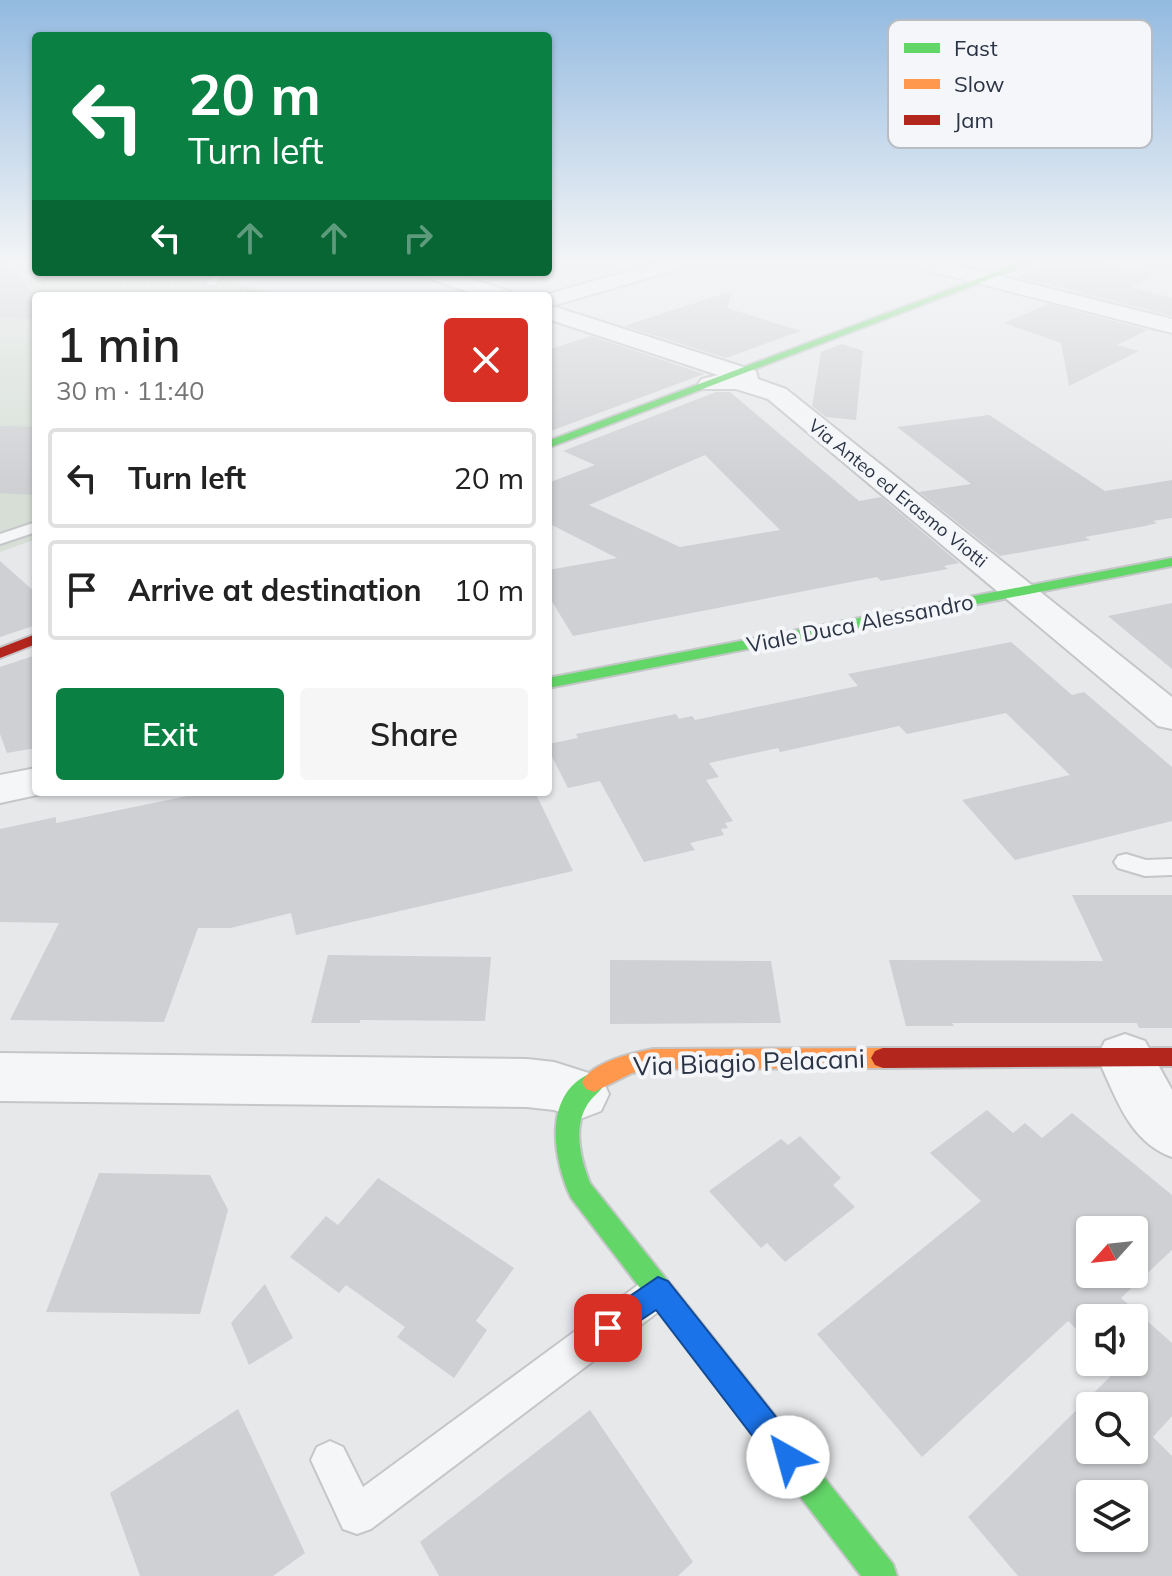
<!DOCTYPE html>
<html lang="en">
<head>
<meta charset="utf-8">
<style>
	body { margin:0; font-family:Mulish,sans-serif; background:#f6f6f6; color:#222; height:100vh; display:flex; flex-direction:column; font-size:30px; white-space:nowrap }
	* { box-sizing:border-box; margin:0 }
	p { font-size:26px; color:#767676 }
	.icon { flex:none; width:44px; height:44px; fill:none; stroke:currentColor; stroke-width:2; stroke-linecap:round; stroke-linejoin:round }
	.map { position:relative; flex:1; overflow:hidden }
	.details { position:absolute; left:32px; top:292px; width:520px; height:504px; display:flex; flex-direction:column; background:#fff; border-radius:8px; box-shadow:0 2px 6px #0004 }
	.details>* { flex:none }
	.top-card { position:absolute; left:32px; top:32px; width:520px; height:244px; border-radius:8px; box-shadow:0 2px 6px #0004; background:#0b8043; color:#fff; overflow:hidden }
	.needle { width:52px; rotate:243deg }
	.fabs { position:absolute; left:1076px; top:1216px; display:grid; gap:16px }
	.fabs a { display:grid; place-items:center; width:72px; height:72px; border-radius:8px; background:#fff; box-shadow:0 2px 6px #0004; font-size:40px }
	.pin { position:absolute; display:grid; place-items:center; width:68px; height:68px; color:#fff; margin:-34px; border-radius:16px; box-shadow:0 4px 12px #0006 }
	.me { position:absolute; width:88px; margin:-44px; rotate:322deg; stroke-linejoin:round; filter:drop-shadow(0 0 6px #0008) }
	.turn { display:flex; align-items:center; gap:28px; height:168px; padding:0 24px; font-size:36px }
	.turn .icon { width:104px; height:104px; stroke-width:2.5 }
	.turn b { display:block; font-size:56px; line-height:68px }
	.lanes { display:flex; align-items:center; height:76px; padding:0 24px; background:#0003; justify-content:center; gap:40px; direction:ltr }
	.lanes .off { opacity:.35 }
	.round { display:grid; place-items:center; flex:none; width:84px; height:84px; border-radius:8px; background:#f6f6f6 }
	.headline { display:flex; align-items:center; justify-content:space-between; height:136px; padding:0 24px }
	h1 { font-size:48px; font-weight:600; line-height:60px }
	.action { display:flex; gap:16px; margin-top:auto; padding:16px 24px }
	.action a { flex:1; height:92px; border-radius:8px; background:#0b8043; color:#fff; font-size:32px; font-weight:600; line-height:92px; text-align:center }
	.action a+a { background:#f6f6f6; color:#222 }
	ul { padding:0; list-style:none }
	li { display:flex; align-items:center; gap:24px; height:100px; margin:0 16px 12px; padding:0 8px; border:4px solid #e0e0e0; border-radius:8px }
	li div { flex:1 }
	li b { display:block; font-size:30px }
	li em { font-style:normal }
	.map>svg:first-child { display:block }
</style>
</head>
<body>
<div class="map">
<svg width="1172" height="1576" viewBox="0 0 1172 1576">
	<rect width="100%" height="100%" fill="#e6e8ea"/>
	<path fill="#d6ded6" d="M 202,272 L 239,272 L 243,277 L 236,283 L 284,296 L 36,296 L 36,539 L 0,552 L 0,281 L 92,274 L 199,278 Z"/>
	<g fill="#ced0d3" fill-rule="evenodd">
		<path d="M 0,263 L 8,263 L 36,299 L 36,319 L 0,318 Z"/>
		<path d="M 1041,263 L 1107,263 L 1158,274 L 1131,287 L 1172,298 L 1172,316 L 1018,277 L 1036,270 Z"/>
		<path d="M 732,291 L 727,308 L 801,331 L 726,358 L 624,326 Z"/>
		<path d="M 1048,304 L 1148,330 L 1117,345 L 1139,351 L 1069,386 L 1061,343 L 1004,323 Z"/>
		<path d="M 591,336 L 704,374 L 548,432 L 548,350 Z"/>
		<path d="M 842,344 L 863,351 L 856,420 L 826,417 L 812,406 L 821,352 Z"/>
		<path d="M 716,392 L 730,392 L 859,501 L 881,497 L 959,563 L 944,566 L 948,569 L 881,581 L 877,577 L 573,636 L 548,595 L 548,570 L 617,558 L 548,523 L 548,483 L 595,465 L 563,451 ZM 705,455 L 780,530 L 680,547 L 589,505 Z"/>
		<path d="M 989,415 L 1105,491 L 1172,480 L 1172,518 L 1153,521 L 1157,523 L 1145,526 L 1085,537 L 1090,540 L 1000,556 L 919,492 L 971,484 L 897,427 Z"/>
		<path d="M 0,426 L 36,427 L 36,495 L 0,493 Z"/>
		<path d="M 0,561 L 36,593 L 36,625 L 0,637 Z"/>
		<path d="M 1172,603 L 1172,669 L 1108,616 Z"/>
		<path d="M 1011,642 L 1072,695 L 1084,692 L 1172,767 L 1172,821 L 1015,860 L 962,800 L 1070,775 L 1006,713 L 907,734 L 899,726 L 780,752 L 778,748 L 709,763 L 719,777 L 706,780 L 733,821 L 725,823 L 728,828 L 721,829 L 724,835 L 690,843 L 695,850 L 644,862 L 600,781 L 568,788 L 548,749 L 548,744 L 578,738 L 576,734 L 676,714 L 679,719 L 692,716 L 695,720 L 858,686 L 848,674 Z"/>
		<path d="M 36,655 L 36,748 L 7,753 L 0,734 L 0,667 Z"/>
		<path d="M 207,792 L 535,792 L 573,871 L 296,935 L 291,913 L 231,928 L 198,928 L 164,1022 L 10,1020 L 59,923 L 0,922 L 0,829 L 56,817 L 56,823 Z"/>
		<path d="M 1072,895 L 1172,895 L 1172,1028 L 1139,1028 L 1137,1023 L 952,1023 L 954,1026 L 906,1026 L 889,960 L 1103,961 Z"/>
		<path d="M 328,955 L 491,957 L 485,1021 L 360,1020 L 360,1023 L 311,1023 Z"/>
		<path d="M 610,960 L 771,961 L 781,1023 L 610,1024 Z"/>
		<path d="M 987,1110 L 1013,1133 L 1025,1123 L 1042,1138 L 1072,1113 L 1172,1195 L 1172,1250 L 1121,1298 L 1172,1343 L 1172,1416 L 1153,1437 L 1172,1456 L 1172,1576 L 1018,1576 L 968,1517 L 1118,1369 L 1111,1362 L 1134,1362 L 1134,1318 L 1090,1318 L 1090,1342 L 1068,1321 L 922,1457 L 817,1334 L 981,1201 L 930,1153 ZM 1090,1230 L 1134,1230 L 1134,1274 L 1090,1274 ZM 1090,1406 L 1134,1406 L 1134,1450 L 1090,1450 ZM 1090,1494 L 1134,1494 L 1134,1538 L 1090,1538 Z"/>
		<path d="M 800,1136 L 841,1178 L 833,1185 L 855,1207 L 785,1262 L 767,1243 L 761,1248 L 709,1191 L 781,1139 L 788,1145 Z"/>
		<path d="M 99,1173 L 210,1175 L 228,1210 L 200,1314 L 46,1312 Z"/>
		<path d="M 378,1178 L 514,1268 L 476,1321 L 487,1330 L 454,1378 L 397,1337 L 405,1327 L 346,1285 L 339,1293 L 290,1257 L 326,1216 L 338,1225 Z"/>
		<path d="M 265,1284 L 293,1338 L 249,1365 L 231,1323 Z"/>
		<path d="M 238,1409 L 305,1553 L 273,1576 L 140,1576 L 110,1493 Z"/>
		<path d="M 590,1410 L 693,1562 L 678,1576 L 439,1576 L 420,1542 Z"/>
	</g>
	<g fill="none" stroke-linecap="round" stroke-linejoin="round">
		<defs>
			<g id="lane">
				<path d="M 215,272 L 225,272 L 215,285 L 207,285 L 206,283 Z"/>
				<path d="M 36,522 L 36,532 L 0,544 L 0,534 Z"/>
				<path d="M 1126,854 L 1146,860 L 1172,859 L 1172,875 L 1145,876 L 1118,868 L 1114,862 L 1118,856 Z"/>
				<path d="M 654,1277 L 666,1282 L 671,1294 L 666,1306 L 371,1529 L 357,1534 L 343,1529 L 311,1460 L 317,1447 L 330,1441 L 343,1447 L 363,1487 L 642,1282 Z"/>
			</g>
			<g id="street">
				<path d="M 656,263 L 688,263 L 685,267 L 552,306 L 756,371 L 758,379 L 786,389 L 1172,697 L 1172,729 L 1158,726 L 768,399 L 736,389 L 702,389 L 698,384 L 702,379 L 718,375 L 548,319 L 548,296 L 542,296 Z"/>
				<path d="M 912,263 L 947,263 L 1172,319 L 1172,333 L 915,267 Z"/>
				<path d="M 419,272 L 449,272 L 509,291 L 512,296 L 480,296 L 422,276 Z"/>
				<path d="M 36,768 L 36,792 L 51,792 L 0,803 L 0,775 Z"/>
				<path d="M 1125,1034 L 1145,1041 L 1172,1090 L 1172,1157 C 1128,1141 1116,1096 1097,1057 L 1105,1041 Z"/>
				<path d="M 0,1053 L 527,1059 L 554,1062 L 601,1077 L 609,1094 L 601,1111 L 580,1119 L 554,1110 L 527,1107 L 0,1101 Z"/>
			</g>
			<g id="fast">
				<path d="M 1020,263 L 1032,263 L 548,448 L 548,441 Z"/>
				<path d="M 1172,558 L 1172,566 L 548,688 L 548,678 Z"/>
				<path d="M 594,1072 L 602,1075 L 606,1082 C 601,1092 591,1097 586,1107 C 573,1130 581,1160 590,1183 L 893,1564 L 897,1576 L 861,1576 L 571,1198 C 553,1160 541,1091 594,1072 Z"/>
			</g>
			<path id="slow" d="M 883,1048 L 891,1051 L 895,1058 L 891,1065 L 883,1068 L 653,1069 L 632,1073 L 594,1092 L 586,1089 L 582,1082 C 592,1062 632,1053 653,1049 Z"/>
			<g id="jam">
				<path d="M 36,634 L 36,644 L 0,658 L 0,648 Z"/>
				<path d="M 883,1048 L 1172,1048 L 1172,1066 L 883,1068 L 875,1065 L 871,1058 L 875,1051 Z"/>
			</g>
		</defs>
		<use href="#lane" stroke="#c4c6c8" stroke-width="4"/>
		<use href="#street" stroke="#c4c6c8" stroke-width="4"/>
		<use href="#fast" stroke="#c4c6c8" stroke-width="4"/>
		<use href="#slow" stroke="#c4c6c8" stroke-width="4"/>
		<use href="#jam" stroke="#c4c6c8" stroke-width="4"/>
		<g stroke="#c5c6ca" stroke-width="3" stroke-dasharray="3 3" stroke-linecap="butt">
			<path d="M 0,285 L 65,280 L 191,283"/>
			<path d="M 240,288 L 270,296"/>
		</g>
		<use href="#lane" fill="#f5f6f7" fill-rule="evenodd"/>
		<use href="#street" fill="#f5f6f7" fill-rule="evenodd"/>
		<use href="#fast" fill="#63d668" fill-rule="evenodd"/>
		<use href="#slow" fill="#ff974d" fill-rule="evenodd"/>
		<use href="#jam" fill="#b3261e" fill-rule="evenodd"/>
	</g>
	<linearGradient id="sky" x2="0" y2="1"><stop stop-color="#93bae0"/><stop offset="0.54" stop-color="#f4f5f6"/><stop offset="1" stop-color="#f4f5f6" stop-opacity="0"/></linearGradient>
	<rect width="1172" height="484" fill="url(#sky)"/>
	<path fill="#1a73e8" stroke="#114b97" stroke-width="2" d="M 658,1277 L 668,1281 L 799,1446 L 804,1457 L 799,1468 L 788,1473 L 777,1468 L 656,1310 L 608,1342 L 598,1338 L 594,1328 L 598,1318 Z"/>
	<g text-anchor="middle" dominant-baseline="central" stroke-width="8" stroke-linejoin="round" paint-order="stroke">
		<g font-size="18" fill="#2b3445" stroke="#f4f6f9">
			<text transform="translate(898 493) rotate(39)">Via Anteo ed Erasmo Viotti</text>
		</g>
		<g font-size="22" fill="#2b3445" stroke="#f4f6f9">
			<text transform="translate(860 623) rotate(-11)">Viale Duca Alessandro</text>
		</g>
		<g font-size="26" fill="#2b3445" stroke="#f4f6f9">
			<text transform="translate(749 1062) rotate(-2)">Via Biagio Pelacani</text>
		</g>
	</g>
	<rect x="888" y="20" width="264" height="128" rx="12" fill="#f4f6f9" stroke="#b8bcc3" stroke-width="2"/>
	<rect x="904" y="43" width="36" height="10" fill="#63d668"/>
	<rect x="904" y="79" width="36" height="10" fill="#ff974d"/>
	<rect x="904" y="115" width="36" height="10" fill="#b3261e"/>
	<g font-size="22" fill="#2b3445">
		<text x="954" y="56">Fast</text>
		<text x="954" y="92">Slow</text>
		<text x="954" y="128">Jam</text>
	</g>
</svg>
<div class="fabs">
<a><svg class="needle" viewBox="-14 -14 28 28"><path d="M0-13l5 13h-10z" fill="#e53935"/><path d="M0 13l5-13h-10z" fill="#767676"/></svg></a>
<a><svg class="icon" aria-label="sound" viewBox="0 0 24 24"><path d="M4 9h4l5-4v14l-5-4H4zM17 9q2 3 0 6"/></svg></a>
<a><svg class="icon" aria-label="search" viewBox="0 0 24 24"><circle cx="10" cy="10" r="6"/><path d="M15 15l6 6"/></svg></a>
<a><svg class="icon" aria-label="layers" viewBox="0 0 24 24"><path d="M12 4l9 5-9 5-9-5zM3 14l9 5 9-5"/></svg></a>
</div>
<div class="pin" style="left:608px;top:1328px;background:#d93025"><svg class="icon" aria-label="arrive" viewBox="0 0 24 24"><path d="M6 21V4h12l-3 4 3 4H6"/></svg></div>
<svg class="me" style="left:788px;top:1457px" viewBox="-20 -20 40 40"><circle r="19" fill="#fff"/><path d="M0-13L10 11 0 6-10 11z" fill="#1a73e8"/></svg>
<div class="top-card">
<div class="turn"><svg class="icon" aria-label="left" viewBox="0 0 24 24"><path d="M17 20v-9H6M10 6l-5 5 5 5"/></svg><div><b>20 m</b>Turn left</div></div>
<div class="lanes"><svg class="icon" aria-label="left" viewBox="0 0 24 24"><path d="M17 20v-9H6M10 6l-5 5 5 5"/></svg><svg class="icon off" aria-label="ahead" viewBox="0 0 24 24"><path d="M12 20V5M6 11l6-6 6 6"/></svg><svg class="icon off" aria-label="ahead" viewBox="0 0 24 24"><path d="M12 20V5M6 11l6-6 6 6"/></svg><svg class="icon off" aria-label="right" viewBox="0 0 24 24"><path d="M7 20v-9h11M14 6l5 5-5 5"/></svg></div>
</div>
<section class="details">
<div class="headline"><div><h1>1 min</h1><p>30 m · 11:40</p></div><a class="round" style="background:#d93025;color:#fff"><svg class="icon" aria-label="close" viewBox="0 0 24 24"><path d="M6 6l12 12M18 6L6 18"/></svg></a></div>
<ul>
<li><svg class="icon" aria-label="left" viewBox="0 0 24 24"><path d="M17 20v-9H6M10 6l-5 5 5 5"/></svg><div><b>Turn left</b></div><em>20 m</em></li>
<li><svg class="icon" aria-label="arrive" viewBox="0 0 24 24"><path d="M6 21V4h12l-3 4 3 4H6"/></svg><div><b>Arrive at destination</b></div><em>10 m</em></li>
</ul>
<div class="action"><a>Exit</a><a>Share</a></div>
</section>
</div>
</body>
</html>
